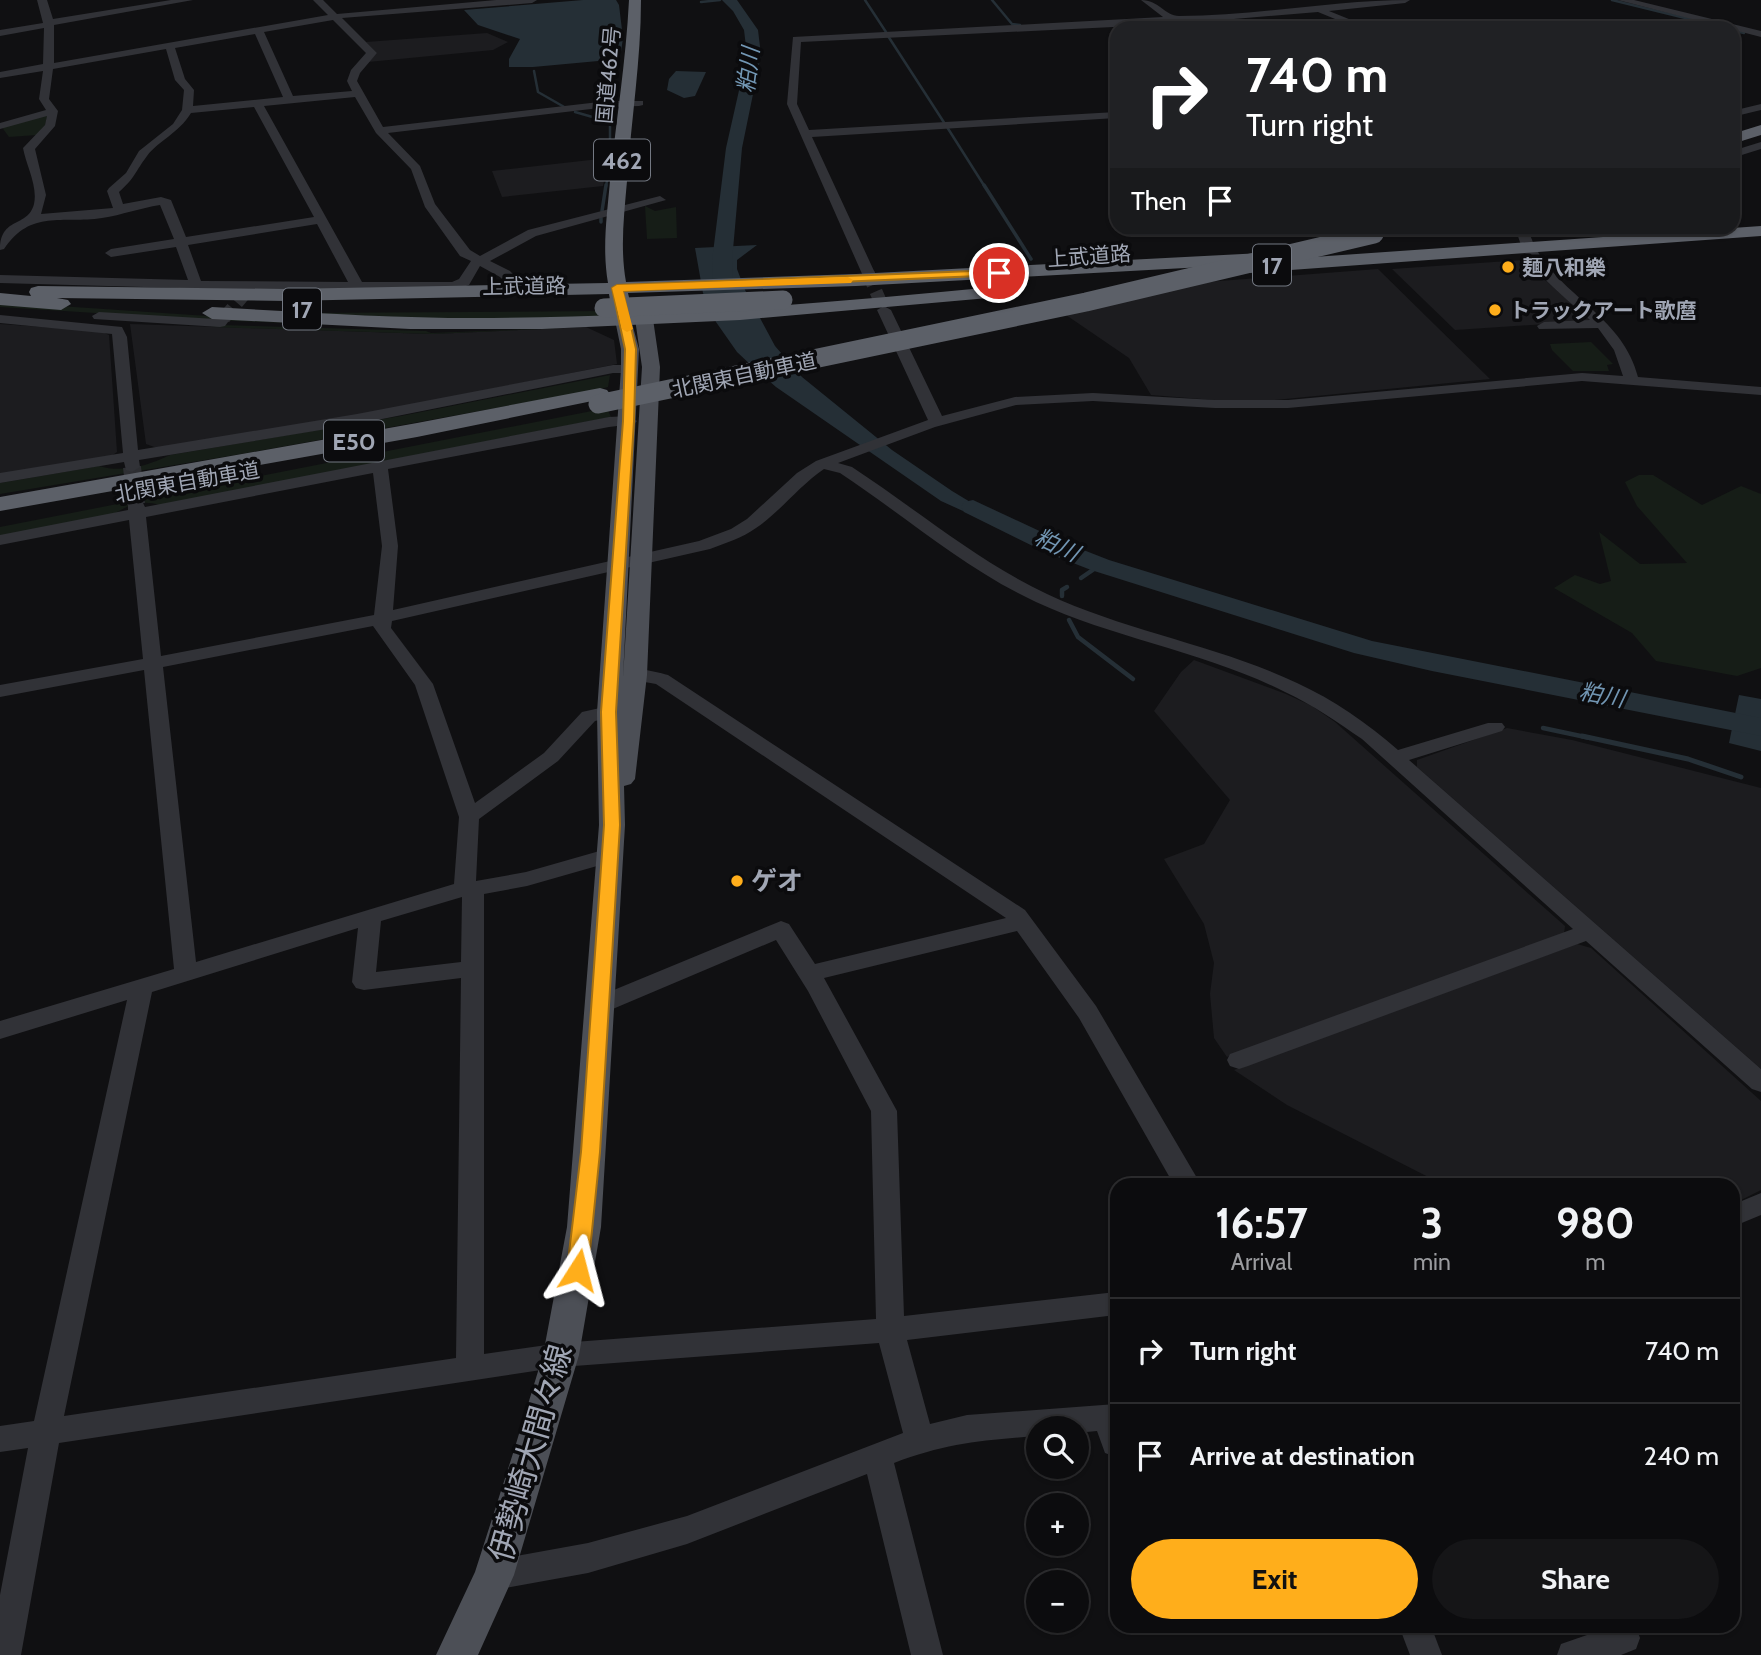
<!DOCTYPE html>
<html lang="en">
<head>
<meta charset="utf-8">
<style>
	body { margin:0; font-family:Cabin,"Noto Sans JP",sans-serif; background:#151517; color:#f1f3f6; height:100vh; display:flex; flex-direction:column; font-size:26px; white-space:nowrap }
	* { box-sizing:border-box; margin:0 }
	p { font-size:23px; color:#9a9b9e }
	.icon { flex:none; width:38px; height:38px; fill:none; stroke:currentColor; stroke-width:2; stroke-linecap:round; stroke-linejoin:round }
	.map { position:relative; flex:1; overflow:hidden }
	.details { position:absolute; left:1110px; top:1178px; width:630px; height:455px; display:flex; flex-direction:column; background:#0c0c0e; border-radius:21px; box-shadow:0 2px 5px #0004,0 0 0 2px #2c2c2e }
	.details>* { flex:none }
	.guide { position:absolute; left:1110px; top:21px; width:630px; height:214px; border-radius:21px; box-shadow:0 2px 5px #0004,0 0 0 2px #2c2c2e; background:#202124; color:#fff; overflow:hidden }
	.controls { position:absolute; left:1026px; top:1416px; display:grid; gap:14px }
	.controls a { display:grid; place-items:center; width:63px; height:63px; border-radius:50%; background:#0c0c0e; box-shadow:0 2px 5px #0004,0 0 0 2px #2c2c2e; font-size:35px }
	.pin { position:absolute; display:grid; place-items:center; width:60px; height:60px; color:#fff; margin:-30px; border:4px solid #fff; border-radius:50%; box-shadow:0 2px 7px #0007 }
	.me { position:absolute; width:77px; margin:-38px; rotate:9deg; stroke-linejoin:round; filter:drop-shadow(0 0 5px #0008) }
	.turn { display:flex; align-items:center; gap:24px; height:147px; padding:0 21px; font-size:32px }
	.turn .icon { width:91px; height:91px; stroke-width:2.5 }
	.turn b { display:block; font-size:49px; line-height:60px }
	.then { display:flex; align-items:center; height:66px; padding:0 21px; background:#0003; gap:14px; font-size:26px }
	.eta { display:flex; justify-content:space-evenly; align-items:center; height:119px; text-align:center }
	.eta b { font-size:42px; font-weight:700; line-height:49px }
	.cta { display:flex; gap:14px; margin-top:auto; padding:14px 21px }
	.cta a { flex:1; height:80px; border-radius:42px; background:#ffae1b; color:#111; font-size:28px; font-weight:700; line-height:80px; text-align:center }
	.cta a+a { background:#151517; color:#f1f3f6 }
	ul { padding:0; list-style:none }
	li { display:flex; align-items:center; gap:21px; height:105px; padding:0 21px; border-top:2px solid #2c2c2e }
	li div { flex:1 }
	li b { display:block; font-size:26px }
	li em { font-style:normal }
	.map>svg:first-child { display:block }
</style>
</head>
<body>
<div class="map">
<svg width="1761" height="1655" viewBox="0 0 1761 1655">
	<rect width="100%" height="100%" fill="#101012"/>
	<g fill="#1c1c1f">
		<path d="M 487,33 L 508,42 L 493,50 L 368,62 L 377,53 L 366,42 Z"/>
		<path d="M 608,158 L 603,186 L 502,197 L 492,171 Z"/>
		<path d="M 1523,260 L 1591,321 L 1455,330 L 1392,269 Z"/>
		<path d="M 1378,269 L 1490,379 L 1275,400 L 1226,401 L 1151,395 L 1129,358 L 1066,315 L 1206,282 Z"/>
		<path d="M 0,324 L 100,331 L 109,335 L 117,452 L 111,456 L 0,476 Z"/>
		<path d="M 130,324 L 432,334 L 586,327 L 614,340 L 617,364 L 344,418 L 160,449 L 146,444 Z"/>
		<path d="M 1194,660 L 1286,694 L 1312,706 L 1335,722 L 1565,926 L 1564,934 L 1227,1057 L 1214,1038 L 1210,994 L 1214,963 L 1204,924 L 1164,859 L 1204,844 L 1230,800 L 1154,711 L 1181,672 Z"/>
		<path d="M 1507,728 L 1572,740 L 1761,788 L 1761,1069 L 1417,767 L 1417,760 Z"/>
		<path d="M 1577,944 L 1591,948 L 1761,1101 L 1761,1190 L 1733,1204 L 1732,1185 L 1444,1185 L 1287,1105 L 1234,1070 Z"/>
	</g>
	<g fill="#161d17">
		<path d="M 48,114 L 45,125 L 37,135 L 9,137 L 1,126 Z"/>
		<path d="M 645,206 L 655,211 L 676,207 L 677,238 L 647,239 Z"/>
		<path d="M 0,302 L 343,325 L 206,320 L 0,307 Z"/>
		<path d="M 607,311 L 603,318 L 512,322 L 301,313 Z"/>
		<path d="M 219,325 L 426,331 L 431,333 L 586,327 L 432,334 L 212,327 Z"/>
		<path d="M 1591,342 L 1613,364 L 1607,365 L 1609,371 L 1573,371 L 1552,350 L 1550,344 Z"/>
		<path d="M 610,375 L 608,387 L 601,389 L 247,453 L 0,494 L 0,483 L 99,466 C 122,473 148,466 170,455 L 401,416 Z"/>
		<path d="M 607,408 L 611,417 L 160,505 C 138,499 128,506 110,516 L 0,536 L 0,527 Z"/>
		<path d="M 1639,475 L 1653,475 L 1702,505 L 1741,486 L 1761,494 L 1761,668 L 1737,676 L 1656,661 L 1632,633 L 1554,588 L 1575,575 L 1600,584 L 1611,581 L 1599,532 L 1640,564 L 1687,563 L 1637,506 L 1625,482 Z"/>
	</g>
	<g fill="#252f36">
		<path d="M 583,0 L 616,0 L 619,5 L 623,38 L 620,59 L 533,67 L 509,67 L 509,59 L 520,39 L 478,25 L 464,10 Z"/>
		<path d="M 676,71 L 706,72 L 695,96 L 684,98 L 667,90 L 669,79 Z"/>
		<path d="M 757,245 L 737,260 L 737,269 L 745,290 L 775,346 L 802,377 L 892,450 L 952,491 L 1010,526 L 985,521 L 941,501 L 776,387 L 753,367 L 737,352 L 716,322 L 703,293 L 695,248 Z"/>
		<path d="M 1739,695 L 1761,699 L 1761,751 L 1729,743 Z"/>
	</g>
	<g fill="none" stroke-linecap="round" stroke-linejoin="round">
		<g stroke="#252f36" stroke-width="2.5">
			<path d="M 865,0 L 886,32"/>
			<path d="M 992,0 L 1012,24 L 1020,25"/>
			<path d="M 1612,0 L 1726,28"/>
			<path d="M 701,2 L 720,0"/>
			<path d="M 1732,30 L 1744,33"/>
			<path d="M 888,36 L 945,124"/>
			<path d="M 534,71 L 538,92 L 566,108"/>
			<path d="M 575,112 L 610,122 L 610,160"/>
			<path d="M 947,127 L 985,187"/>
			<path d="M 606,187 L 609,168"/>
		</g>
		<g stroke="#252f36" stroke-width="3.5">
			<path d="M 984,185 L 1031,259"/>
			<path d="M 602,211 L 606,185"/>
			<path d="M 601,218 L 601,222"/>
		</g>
		<g stroke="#252f36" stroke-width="4.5">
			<path d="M 1081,578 L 1100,565"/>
			<path d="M 1062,596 L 1062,590 L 1067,587"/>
			<path d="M 1069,620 L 1078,637 L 1133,679"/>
			<path d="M 1543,728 L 1590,738"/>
		</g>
		<path stroke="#252f36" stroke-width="5" d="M 1582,736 L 1688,759 L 1741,777"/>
		<g fill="#252f36" fill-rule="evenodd">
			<path d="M 722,0 L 737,0 L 758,30 L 761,55 L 742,148 L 732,261 L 733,289 L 730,293 L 716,293 L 713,289 L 712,261 L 726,148 L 747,55 L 744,30 L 733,11 Z"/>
			<path d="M 973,500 L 1063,542 L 1109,560 L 1372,641 L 1761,718 L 1761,736 L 1432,671 L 1354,653 L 1091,570 L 1045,552 L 964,512 L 961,507 L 964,502 Z"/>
		</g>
		<g stroke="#2d2e32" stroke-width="13" stroke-dasharray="13 7" stroke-linecap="butt">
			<path d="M 868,273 L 884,310"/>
			<path d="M 224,318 L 247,291"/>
		</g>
		<path stroke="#2d2e32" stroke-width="18" stroke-dasharray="18 9" stroke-linecap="butt" d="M 132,467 L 136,504"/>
		<g fill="#313237" fill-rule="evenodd">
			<path d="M 37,0 L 47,0 L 53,19 L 171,0 L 193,0 L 54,25 L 54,63 L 328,15 L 313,0 L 323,0 L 337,14 L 496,0 L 537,0 L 532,3 L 342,18 L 377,53 L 360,73 L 357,81 L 383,127 L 608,101 L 643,101 L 643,105 L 639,106 L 608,107 L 388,133 L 420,166 L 435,204 L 470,250 L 480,256 L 528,230 L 660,196 L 666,200 L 536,236 L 490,261 L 510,271 L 526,288 L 528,291 L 521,295 L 516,294 L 500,277 L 480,266 L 469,285 L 454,290 L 251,290 L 0,283 L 0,275 L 188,280 L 176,247 L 111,257 L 105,253 L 111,249 L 174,239 L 160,205 C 140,208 122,215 102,218 C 62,224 31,209 4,249 L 0,250 C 0,216 28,228 34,204 C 38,186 26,165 23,148 L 45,125 L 47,116 L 0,129 L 0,123 L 46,110 L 39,99 L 43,71 L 0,78 L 0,72 L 43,64 L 44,28 L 0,36 L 0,30 L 43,23 ZM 333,20 L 366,53 L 351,70 L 347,81 L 352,91 L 293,96 L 264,32 ZM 255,34 L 283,97 L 193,106 L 194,90 L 185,79 L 175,48 ZM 166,49 L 175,80 L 184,90 L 182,110 L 173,124 L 139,151 L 126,173 L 109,188 L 107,191 L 113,208 L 41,214 L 46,195 L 35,149 L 55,126 L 58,111 L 49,99 L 53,69 ZM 355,97 L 376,133 L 411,169 L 425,207 L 460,256 L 471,261 L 459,279 L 452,282 L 362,282 L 264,106 ZM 254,107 L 314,217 L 186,237 L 171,200 L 161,197 L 123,204 L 119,192 C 135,178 135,172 147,156 C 159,140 178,134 191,113 ZM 317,224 L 348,282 L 201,281 L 188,245 Z"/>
			<path d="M 1141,0 C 1159,0 1165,16 1179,16 C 1256,16 1333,0 1410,0 L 1405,3 L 1329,11 L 1371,28 L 1357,28 L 1318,12 L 1175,24 L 801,42 L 797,104 L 809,130 L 1116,112 L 1116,118 L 812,137 L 875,273 L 868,277 L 863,276 L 787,104 L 793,37 L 1163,17 Z"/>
			<path d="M 1618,0 L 1634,0 L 1761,31 L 1761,37 Z"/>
			<path d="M 1761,104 L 1761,110 L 1732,117 L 1732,111 Z"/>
			<path d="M 1761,142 L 1761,149 L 1732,158 L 1732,151 Z"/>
			<path d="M 1516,228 L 1528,228 C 1544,291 1621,309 1638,377 L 1761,387 L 1761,395 L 1582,381 L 1288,408 L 1215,408 L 1093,401 L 1016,405 L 935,427 L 838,463 L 852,467 C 916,509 977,561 1047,594 C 1128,632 1217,645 1297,683 C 1334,700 1367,723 1398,750 L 1488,723 L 1502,723 L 1505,727 L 1502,731 L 1409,760 L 1761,1069 L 1761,1092 L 1752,1089 L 1586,941 L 1248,1066 L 1239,1069 L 1230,1066 L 1227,1060 L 1230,1054 L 1573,929 L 1362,739 C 1337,722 1313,705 1285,692 C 1206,652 1116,639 1036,602 C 965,569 905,516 840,473 L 824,469 C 799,486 781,511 756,528 C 742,538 726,543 710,549 L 392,621 L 391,628 L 433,684 L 475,803 L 544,753 L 582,712 L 609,706 L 619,712 L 616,716 L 595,721 L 558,761 L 479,819 L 476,881 L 526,872 L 610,848 L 618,850 L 621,855 L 618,860 L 527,886 L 484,894 L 484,1354 L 561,1343 L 876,1319 L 871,1111 L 808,991 L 776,940 L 608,1011 L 600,1013 L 592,1011 L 588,1005 L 592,999 L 781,921 L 789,924 L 815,964 L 1006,918 L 656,684 L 628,679 L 626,675 C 635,665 655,672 668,675 L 1025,910 L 1096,1006 L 1197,1178 L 1201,1185 L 1174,1185 L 1079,1018 L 1017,931 L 824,978 L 897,1111 L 904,1316 L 1116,1292 L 1116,1315 L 907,1340 L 930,1424 L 967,1415 L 1116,1404 L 1116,1457 L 1105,1453 L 1097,1431 L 1076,1433 L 1076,1428 L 1038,1428 L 1038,1436 C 983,1440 946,1443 894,1463 L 943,1655 L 911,1655 L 867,1474 L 687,1544 L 588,1573 L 494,1590 L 483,1586 L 478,1575 L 483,1564 L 494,1560 L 588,1543 L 687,1516 L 903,1433 L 879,1343 L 561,1367 L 59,1443 L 21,1655 L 0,1655 L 0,1595 L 28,1448 L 0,1452 L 0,1426 L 34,1421 L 127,1000 L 0,1039 L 0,1021 L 174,969 L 144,670 L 0,697 L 0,685 L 143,659 L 129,520 L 0,545 L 0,535 L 128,510 L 128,504 L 136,499 L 142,501 L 145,507 L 609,417 L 629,416 L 637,421 L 634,424 L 609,427 L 388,469 L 398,546 L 393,610 L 699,541 L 731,529 L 747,519 L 797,473 L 816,461 L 928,420 L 877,310 L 884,306 L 891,310 L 942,416 L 1015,397 L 1093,393 L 1215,400 L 1288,400 L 1582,373 L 1623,376 L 1614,350 L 1598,328 L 1539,329 L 1537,326 L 1544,322 L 1590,320 C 1562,294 1523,268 1516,228 ZM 373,473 L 382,546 L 374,615 L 161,656 L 146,517 ZM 373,626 L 415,685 L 459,817 L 454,884 L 196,962 L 163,667 ZM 462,897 L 461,962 L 376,972 L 381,921 ZM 358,928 L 352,982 L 356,988 L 364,990 L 461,978 L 456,1358 L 64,1416 L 152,992 Z"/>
			<path d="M 99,312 L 216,319 L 224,314 L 231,318 L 225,326 L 220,327 L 94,319 L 92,316 Z"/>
			<path d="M 0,315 L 122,327 L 127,337 L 138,450 L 357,414 L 613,365 L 630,365 L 637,369 L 630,373 L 613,373 L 357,424 L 139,460 L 140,467 L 132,472 L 126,470 L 124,462 L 0,483 L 0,473 L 123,453 L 112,334 L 0,323 Z"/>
			<path d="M 1761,1193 L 1761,1215 L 1732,1227 L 1732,1205 Z"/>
			<path d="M 1399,1626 L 1431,1626 L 1442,1655 L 1410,1655 Z"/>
			<path d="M 1613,1626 L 1636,1627 L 1640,1638 L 1636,1649 L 1621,1655 L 1557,1655 L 1561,1644 Z"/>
		</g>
		<path fill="#4c4f56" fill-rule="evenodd" d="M 644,314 L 653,319 L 660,367 L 647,675 L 635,779 L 631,784 L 624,786 L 625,825 L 601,1227 L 579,1355 L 514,1575 L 478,1655 L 436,1655 L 475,1572 L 515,1447 L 543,1355 L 567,1227 L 599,825 L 597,712 L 621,369 L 621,349 L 615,320 L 618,316 L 630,316 L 639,349 L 623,678 L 642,367 L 635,319 Z"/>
		<g fill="#5c6068" fill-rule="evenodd">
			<path d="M 629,0 L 641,0 C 641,60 631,121 627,181 C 624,216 620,248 626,282 L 856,274 L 1262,253 L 1268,254 L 1270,260 L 1761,226 L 1761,236 L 1248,273 L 1241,271 L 1240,265 L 856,286 L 628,293 L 631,306 L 621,312 L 611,306 L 609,294 L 286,301 L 57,298 L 68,300 L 71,304 L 61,310 L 0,305 L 0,293 L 31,296 L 29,292 L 31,288 L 38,286 L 286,289 L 608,283 C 602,248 607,216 610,181 C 616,121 626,61 629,0 Z"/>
			<path d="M 1761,125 L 1761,135 L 1732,144 L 1732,134 Z"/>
			<path d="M 1379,228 L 1410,228 L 1407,232 L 1374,239 L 1365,234 L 1368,230 Z"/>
			<path d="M 1004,286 L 1011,288 L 1013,292 L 1011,296 L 740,320 L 542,329 L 410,329 L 212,319 L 202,313 L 212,307 C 300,312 388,318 476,318 C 653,318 828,303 1004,286 Z"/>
			<path d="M 600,388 L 607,390 L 610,394 L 607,398 L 417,437 L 0,511 L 0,497 L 417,423 Z"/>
		</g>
		<g stroke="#5c6068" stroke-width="19">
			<path d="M 604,308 L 783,300"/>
			<path d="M 598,404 L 1086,302 L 1374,234"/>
		</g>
	</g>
	<path fill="#ffae1b" stroke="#a67112" stroke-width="2" d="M 999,270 L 1002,271 L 1002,275 L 623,291 L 636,349 L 634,421 L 616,712 L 620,825 L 600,1152 L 588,1270 L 585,1276 L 578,1278 L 571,1276 L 567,1270 L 581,1152 L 604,825 L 601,712 L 623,421 L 625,349 L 612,288 L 617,285 Z"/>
	<path fill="#f59e0b" d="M 848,277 L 853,280 L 851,283 L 623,291 L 633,329 L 627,332 L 622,329 L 612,288 L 617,285 Z"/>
	<g fill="#ffae1b" stroke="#0b0b0d" stroke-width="2.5">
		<circle cx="1508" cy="267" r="7"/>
		<circle cx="1495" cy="310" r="7"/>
		<circle cx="737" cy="881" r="7"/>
	</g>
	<g text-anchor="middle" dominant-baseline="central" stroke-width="7" stroke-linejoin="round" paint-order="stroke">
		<g font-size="21" fill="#a0a6b4" stroke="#0b0b0d">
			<text transform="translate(608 75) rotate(-85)">国道462号</text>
			<text transform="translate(1089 256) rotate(-4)">上武道路</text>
			<text transform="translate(524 286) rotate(-1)">上武道路</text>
			<text transform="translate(744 375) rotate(-12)">北関東自動車道</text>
			<text transform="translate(187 482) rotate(-10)">北関東自動車道</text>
		</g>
		<g font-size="21" font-weight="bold" fill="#a0a6b4" stroke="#0b0b0d" text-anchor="start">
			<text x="1522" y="267">麺八和樂</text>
			<text x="1509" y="310">トラックアート歌麿</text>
		</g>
		<g font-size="23" font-style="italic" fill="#7296b3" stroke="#0b0b0d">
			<text transform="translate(748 70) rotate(-83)">粕川</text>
			<text transform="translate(1057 545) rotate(25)">粕川</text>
			<text transform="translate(1602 695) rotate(11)">粕川</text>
		</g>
		<g fill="#0b0b0d" stroke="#737882" stroke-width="2">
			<rect x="594" y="139.5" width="56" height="41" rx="5"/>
			<rect x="1253" y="244.5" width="38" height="41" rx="5"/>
			<rect x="283" y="288.5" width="38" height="41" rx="5"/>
			<rect x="324" y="420.5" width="60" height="41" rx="5"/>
		</g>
		<g font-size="24" font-weight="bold" fill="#a0a6b4">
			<text x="622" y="160">462</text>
			<text x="1272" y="265">17</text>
			<text x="302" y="309">17</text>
			<text x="354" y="441">E50</text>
		</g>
		<g font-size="26" font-weight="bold" fill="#a0a6b4" stroke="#0b0b0d" text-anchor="start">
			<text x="751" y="881">ゲオ</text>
		</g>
		<g font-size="32" fill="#a0a6b4" stroke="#0b0b0d">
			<text transform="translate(530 1453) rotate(-74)">伊勢崎大間々線</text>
		</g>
	</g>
</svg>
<div class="controls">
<a><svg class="icon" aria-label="search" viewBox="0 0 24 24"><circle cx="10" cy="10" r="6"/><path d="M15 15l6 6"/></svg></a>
<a>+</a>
<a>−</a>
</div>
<div class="pin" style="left:999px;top:273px;background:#d93025"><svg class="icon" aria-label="arrive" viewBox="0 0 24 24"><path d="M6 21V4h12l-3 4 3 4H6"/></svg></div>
<svg class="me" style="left:578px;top:1270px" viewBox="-20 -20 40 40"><path d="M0-17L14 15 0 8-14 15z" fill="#ffae1b" stroke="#fff" stroke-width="4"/></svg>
<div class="guide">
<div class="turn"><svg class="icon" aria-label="right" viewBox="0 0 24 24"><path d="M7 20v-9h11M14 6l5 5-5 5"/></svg><div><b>740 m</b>Turn right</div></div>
<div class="then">Then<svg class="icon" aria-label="arrive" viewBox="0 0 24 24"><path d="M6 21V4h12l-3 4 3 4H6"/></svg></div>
</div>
<section class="details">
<div class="eta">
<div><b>16:57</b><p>Arrival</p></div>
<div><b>3</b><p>min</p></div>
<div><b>980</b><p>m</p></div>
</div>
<ul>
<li><svg class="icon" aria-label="right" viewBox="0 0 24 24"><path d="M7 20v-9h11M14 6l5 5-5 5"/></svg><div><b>Turn right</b></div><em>740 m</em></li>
<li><svg class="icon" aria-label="arrive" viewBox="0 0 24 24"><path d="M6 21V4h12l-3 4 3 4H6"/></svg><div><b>Arrive at destination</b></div><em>240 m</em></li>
</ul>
<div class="cta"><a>Exit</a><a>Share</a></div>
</section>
</div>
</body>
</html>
